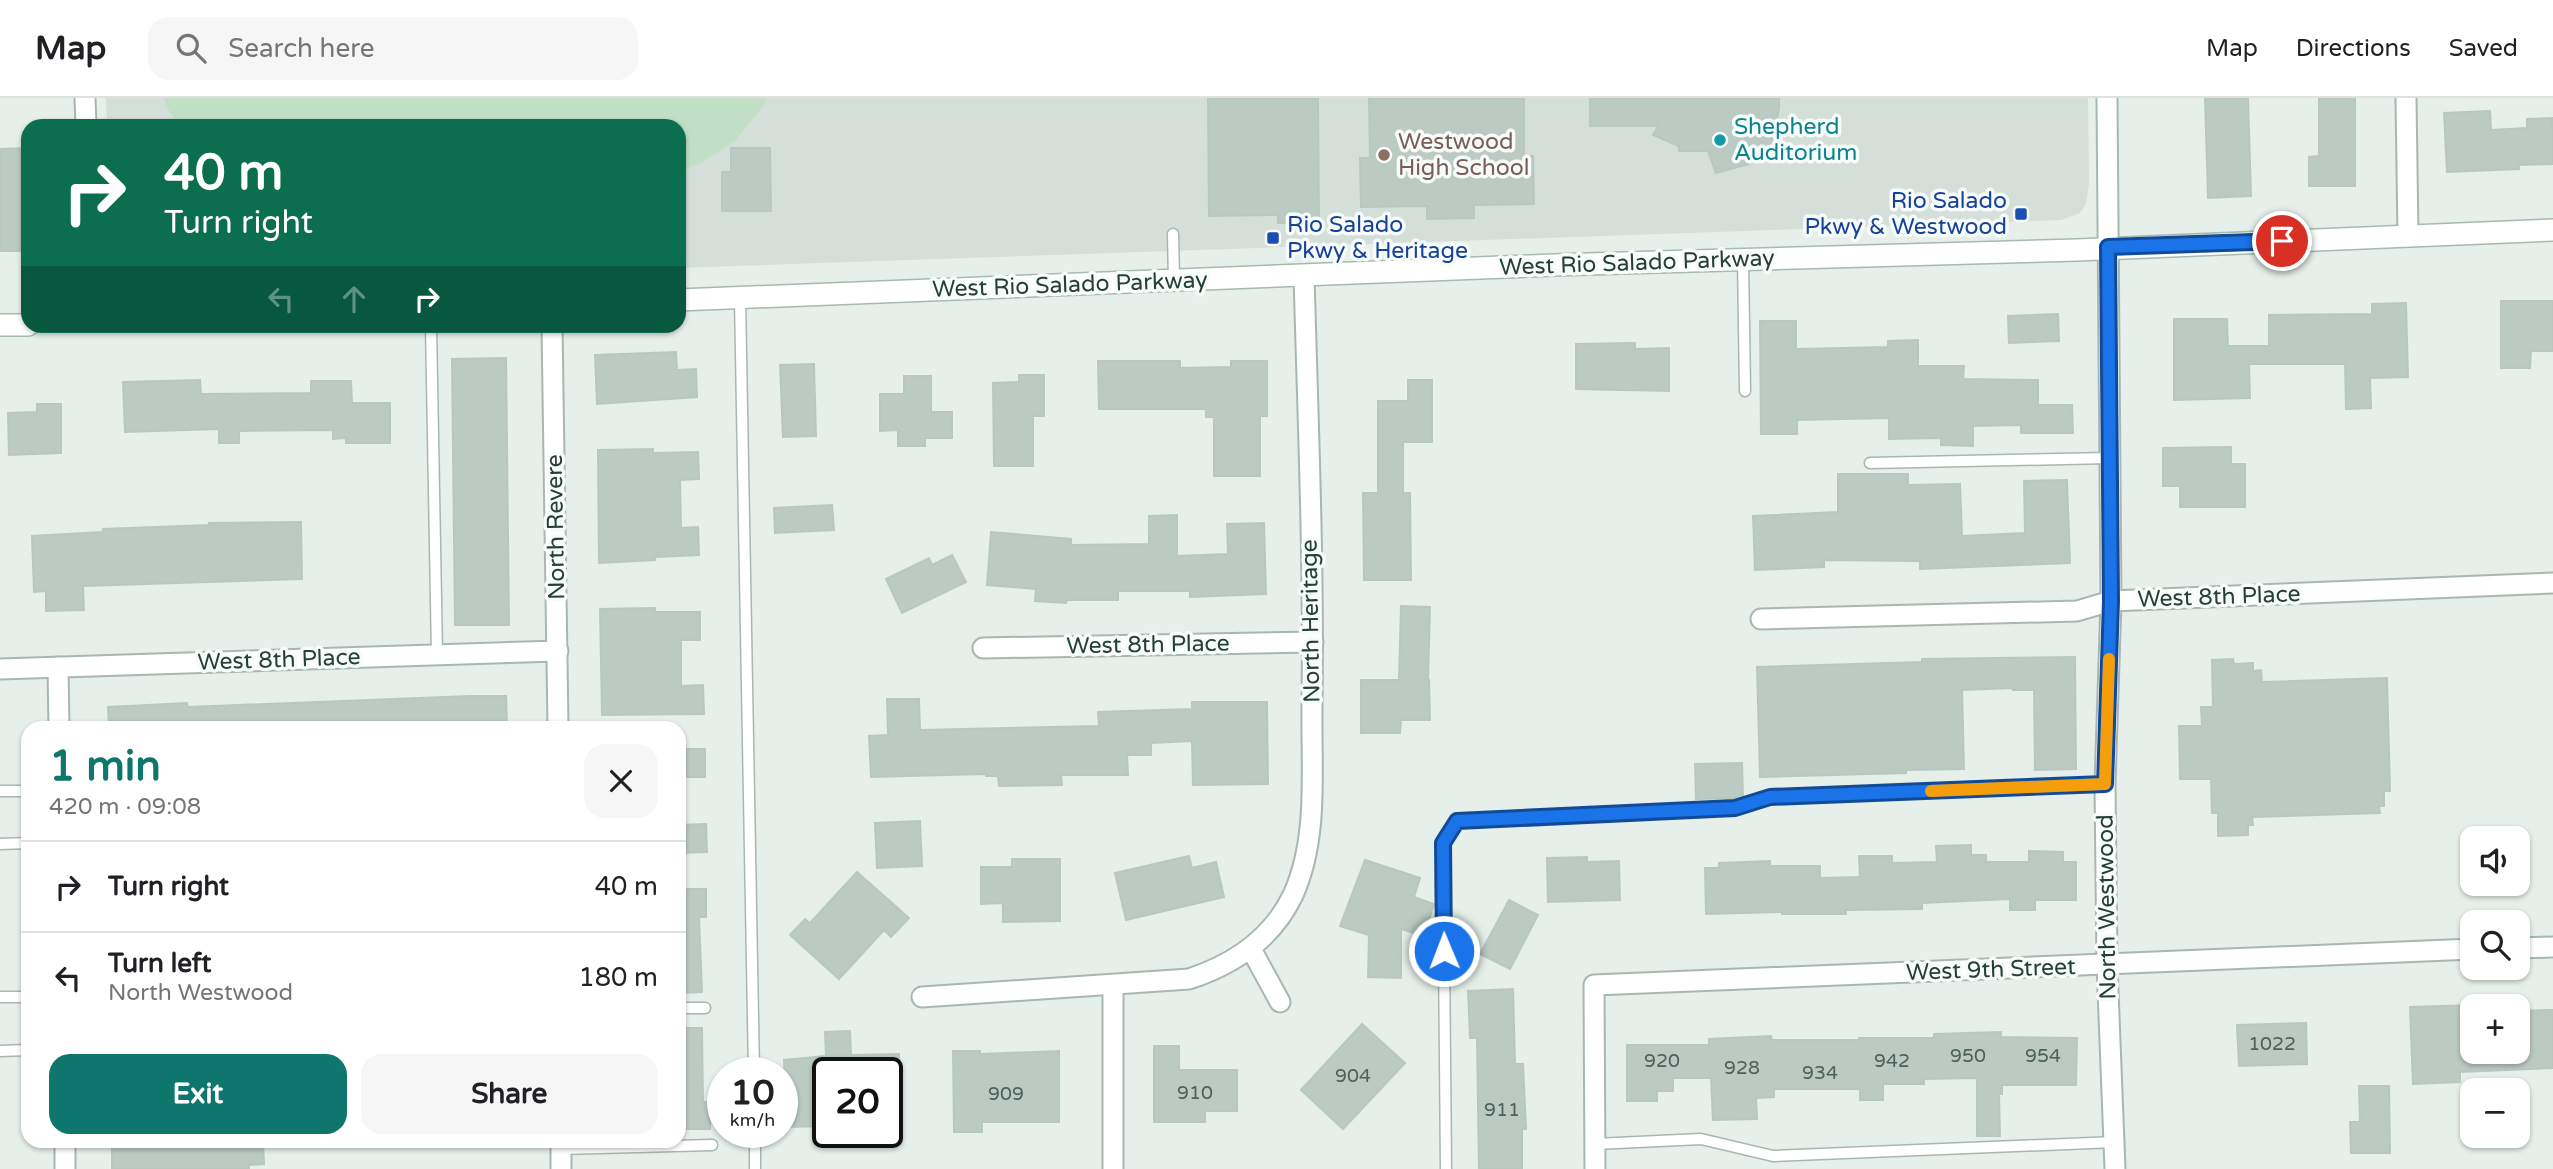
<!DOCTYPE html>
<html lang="en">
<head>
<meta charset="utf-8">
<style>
	body { margin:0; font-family:"Varela Round",sans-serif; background:#f6f6f6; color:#202124; height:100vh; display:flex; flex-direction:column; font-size:26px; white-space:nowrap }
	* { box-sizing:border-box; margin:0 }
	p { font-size:23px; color:#757577 }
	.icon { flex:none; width:38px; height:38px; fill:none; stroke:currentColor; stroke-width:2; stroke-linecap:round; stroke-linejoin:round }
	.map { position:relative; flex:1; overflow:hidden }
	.panel { position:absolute; left:21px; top:623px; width:665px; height:427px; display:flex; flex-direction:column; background:#fff; border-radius:21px; box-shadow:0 2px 5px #0004 }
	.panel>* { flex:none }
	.top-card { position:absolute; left:21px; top:21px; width:665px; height:214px; border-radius:21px; box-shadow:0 2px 5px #0004; background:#0b6e4f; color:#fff; overflow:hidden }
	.buttons { position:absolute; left:2460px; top:728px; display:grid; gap:14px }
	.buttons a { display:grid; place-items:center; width:70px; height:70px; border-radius:14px; background:#fff; box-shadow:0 2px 5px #0004; font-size:35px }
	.speed { position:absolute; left:707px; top:959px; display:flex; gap:14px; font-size:35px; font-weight:700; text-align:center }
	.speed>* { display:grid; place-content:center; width:91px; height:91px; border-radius:50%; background:#fff; box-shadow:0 2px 5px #0004; line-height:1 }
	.speed small { font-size:18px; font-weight:400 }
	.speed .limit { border:4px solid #111; border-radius:10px; background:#fff; color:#111 }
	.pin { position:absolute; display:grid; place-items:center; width:60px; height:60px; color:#fff; margin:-30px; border:4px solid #fff; border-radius:50%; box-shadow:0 2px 7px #0007 }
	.me { position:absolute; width:77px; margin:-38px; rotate:359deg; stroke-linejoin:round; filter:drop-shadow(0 0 5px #0008) }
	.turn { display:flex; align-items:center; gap:24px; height:147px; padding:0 28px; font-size:32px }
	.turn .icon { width:91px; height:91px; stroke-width:2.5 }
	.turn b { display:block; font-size:49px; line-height:60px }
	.lanes { display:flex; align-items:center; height:66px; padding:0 28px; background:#0003; justify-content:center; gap:35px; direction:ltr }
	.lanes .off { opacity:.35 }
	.round { display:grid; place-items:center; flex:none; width:74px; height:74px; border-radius:21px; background:#f6f6f6 }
	.headline { display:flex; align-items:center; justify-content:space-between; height:119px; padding:0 28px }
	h1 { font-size:42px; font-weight:800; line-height:52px; color:#0f766e }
	.primary-button { display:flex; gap:14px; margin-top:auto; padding:14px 28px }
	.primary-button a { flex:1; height:80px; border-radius:21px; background:#0f766e; color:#fff; font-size:28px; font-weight:800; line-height:80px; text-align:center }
	.primary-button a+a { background:#f6f6f6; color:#202124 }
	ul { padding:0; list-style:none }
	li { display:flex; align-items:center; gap:21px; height:91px; padding:0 28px; border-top:2px solid #e0e0e0 }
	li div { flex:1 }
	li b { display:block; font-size:26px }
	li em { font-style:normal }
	header { display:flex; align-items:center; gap:42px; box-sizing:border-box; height:98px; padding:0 35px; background:#fff; border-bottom:2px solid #e0e0e0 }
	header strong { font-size:33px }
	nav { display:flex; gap:38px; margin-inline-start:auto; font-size:24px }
	.search { width:490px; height:63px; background:#f6f6f6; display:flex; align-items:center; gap:18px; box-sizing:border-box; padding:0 24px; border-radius:21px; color:#757577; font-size:26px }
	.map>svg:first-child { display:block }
</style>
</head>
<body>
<header>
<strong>Map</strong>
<div class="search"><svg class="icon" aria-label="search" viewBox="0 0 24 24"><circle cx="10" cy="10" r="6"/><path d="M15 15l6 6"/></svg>Search here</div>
<nav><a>Map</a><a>Directions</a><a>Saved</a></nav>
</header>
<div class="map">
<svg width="2553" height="1071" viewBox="0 0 2553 1071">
	<rect width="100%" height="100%" fill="#e6efea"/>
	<path fill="#d4dfd9" d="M 106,0 L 2088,0 L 2089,86 L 2086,106 L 2080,115 L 2061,122 L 679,170 L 679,28 L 107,28 Z"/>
	<path fill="#c0dfc5" d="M 164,0 L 767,0 L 764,7 L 736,42 L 701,65 L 679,74 L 679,28 L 181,28 L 169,13 Z"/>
	<g fill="#bbcac3" stroke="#b8c8c0" stroke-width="2">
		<path d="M 1208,0 L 1318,0 L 1319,125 L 1278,125 L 1278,117 L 1209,118 Z"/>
		<path d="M 1369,0 L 1524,0 L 1524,58 L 1533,58 L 1534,106 L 1474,107 L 1474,120 L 1427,121 L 1427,108 L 1361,109 L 1360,60 L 1370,60 Z"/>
		<path d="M 1590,0 L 1779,0 L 1779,10 L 1770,54 L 1755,49 L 1749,66 L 1716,75 L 1708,53 L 1679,53 L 1679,48 L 1653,37 L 1658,28 L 1590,28 Z"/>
		<path d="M 2205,0 L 2248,0 L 2251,98 L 2208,100 Z"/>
		<path d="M 2319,0 L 2355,0 L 2355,88 L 2309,88 L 2309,59 L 2319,58 Z"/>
		<path d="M 2490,13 L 2491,32 L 2527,30 L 2527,21 L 2552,20 L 2553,66 L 2519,67 L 2519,71 L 2447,74 L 2444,15 Z"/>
		<path d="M 28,50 L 28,153 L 0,153 L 0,51 Z"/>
		<path d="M 731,50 L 770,50 L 771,113 L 722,113 L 722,74 L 731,74 Z"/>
		<path d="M 2501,203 L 2553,203 L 2553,253 L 2531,253 L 2530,270 L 2501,270 Z"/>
		<path d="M 2406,205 L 2408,279 L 2370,280 L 2371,310 L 2346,311 L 2345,266 L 2249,266 L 2250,300 L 2174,302 L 2174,221 L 2227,221 L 2228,248 L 2269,248 L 2269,217 L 2372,216 L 2372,206 Z"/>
		<path d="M 2058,216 L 2059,243 L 2009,245 L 2008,218 Z"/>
		<path d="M 1760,223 L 1796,223 L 1796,251 L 1888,249 L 1888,243 L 1918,242 L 1918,268 L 1964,268 L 1963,281 L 2038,282 L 2038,307 L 2072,307 L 2073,335 L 2021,335 L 2021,327 L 1973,328 L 1973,348 L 1941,347 L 1941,340 L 1889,341 L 1889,320 L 1797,322 L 1797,336 L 1761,336 Z"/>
		<path d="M 1635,245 L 1635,251 L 1669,250 L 1669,293 L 1576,291 L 1576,246 Z"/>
		<path d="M 676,254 L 677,272 L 696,271 L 697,299 L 597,306 L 595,257 Z"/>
		<path d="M 506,260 L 509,527 L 455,527 L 452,261 Z"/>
		<path d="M 1098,263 L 1180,263 L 1180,270 L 1231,269 L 1231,263 L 1267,263 L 1267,318 L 1260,318 L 1260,378 L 1214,378 L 1214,319 L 1206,319 L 1206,311 L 1099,311 Z"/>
		<path d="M 814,266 L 816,338 L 783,339 L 780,267 Z"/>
		<path d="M 1019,277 L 1044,277 L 1044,318 L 1033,318 L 1033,368 L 994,368 L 993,285 L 1019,284 Z"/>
		<path d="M 904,278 L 931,278 L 931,314 L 952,314 L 952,340 L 925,340 L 925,348 L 898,348 L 898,332 L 880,333 L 880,296 L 904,296 Z"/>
		<path d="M 200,282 L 201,296 L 311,295 L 311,283 L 351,283 L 352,305 L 390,305 L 390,345 L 346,345 L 346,340 L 333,341 L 333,332 L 239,333 L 239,345 L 219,345 L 219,331 L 125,334 L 123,284 Z"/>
		<path d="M 1408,282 L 1432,282 L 1432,344 L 1403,344 L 1403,395 L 1410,395 L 1411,482 L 1364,482 L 1363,395 L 1378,395 L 1378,303 L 1408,303 Z"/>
		<path d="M 37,306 L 61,306 L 61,355 L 9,357 L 8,315 L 37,314 Z"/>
		<path d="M 2231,349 L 2231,366 L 2245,366 L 2245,409 L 2180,409 L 2180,388 L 2163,388 L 2163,350 Z"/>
		<path d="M 653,351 L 653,355 L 698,354 L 699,381 L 680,382 L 681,430 L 698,429 L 699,457 L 655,459 L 655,462 L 599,465 L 598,352 Z"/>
		<path d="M 1838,376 L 1908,376 L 1908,387 L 1960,386 L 1962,438 L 2025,435 L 2024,383 L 2067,382 L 2070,465 L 1920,471 L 1920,463 L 1824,462 L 1824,469 L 1755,472 L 1753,418 L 1838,414 Z"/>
		<path d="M 832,407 L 834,432 L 775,435 L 774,410 Z"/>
		<path d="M 1177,417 L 1177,458 L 1228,456 L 1227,426 L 1264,425 L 1266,496 L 1190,499 L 1190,493 L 1118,493 L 1118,502 L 1067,502 L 1066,505 L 1035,503 L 1036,491 L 987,487 L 991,434 L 1071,441 L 1071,447 L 1149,446 L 1149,418 Z"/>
		<path d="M 301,424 L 302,481 L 83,488 L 84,512 L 46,513 L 46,493 L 34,494 L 32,438 L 103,434 L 103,431 L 210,427 L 209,425 Z"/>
		<path d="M 952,457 L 966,484 L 902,515 L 886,481 L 929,460 L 932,467 Z"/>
		<path d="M 1401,508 L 1430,509 L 1428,582 L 1429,582 L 1430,622 L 1401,622 L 1400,635 L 1361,635 L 1361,582 L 1399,582 Z"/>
		<path d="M 655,510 L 655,514 L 700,514 L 700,542 L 681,542 L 681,588 L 703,587 L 704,616 L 602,617 L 600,511 Z"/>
		<path d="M 2075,559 L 2076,671 L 2035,672 L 2034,592 L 2013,592 L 2013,590 L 1962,592 L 1964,671 L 1906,672 L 1906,675 L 1760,679 L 1757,569 L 1922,564 L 1922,561 Z"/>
		<path d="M 2233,561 L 2234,566 L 2253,565 L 2253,573 L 2261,572 L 2262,584 L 2387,580 L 2390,693 L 2384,693 L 2384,708 L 2379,708 L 2380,715 L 2252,719 L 2253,727 L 2248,727 L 2248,737 L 2218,738 L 2218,715 L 2212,715 L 2211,681 L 2180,681 L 2179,628 L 2202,628 L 2201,609 L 2213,609 L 2212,562 Z"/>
		<path d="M 470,598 L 506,598 L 507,630 L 109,630 L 108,609 L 187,605 L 188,609 Z"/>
		<path d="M 887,601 L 919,601 L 920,632 L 1099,628 L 1098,614 L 1192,611 L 1192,604 L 1267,604 L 1268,686 L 1193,687 L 1192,643 L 1151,645 L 1151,657 L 1127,657 L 1128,677 L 1061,677 L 1062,687 L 999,688 L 998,678 L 986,678 L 986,676 L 871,679 L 869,638 L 888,637 Z"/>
		<rect x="679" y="651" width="26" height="28"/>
		<path d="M 1742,665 L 1743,700 L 1696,701 L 1695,666 Z"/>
		<path d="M 920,723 L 922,768 L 877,770 L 875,725 Z"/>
		<path d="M 706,726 L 707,754 L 679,755 L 679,727 Z"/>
		<path d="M 1971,747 L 1971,757 L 1986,757 L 1986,764 L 2029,764 L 2029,753 L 2063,754 L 2063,764 L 2076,764 L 2076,802 L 2035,802 L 2035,812 L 2010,812 L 2010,801 L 1922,805 L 1922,811 L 1846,812 L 1846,816 L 1782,816 L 1782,814 L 1706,816 L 1705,770 L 1719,770 L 1719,765 L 1770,763 L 1770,768 L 1820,768 L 1820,780 L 1860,779 L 1859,758 L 1892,758 L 1892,765 L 1937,764 L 1936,748 Z"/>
		<path d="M 1189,758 L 1192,770 L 1216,764 L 1224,799 L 1126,822 L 1115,775 Z"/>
		<path d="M 1587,759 L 1587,764 L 1619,763 L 1620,802 L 1548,804 L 1547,760 Z"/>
		<path d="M 1012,761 L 1060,761 L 1060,823 L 1003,824 L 1003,805 L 981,806 L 981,769 L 1012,769 Z"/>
		<path d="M 1365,762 L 1420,780 L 1414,799 L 1434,806 L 1424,838 L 1401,831 L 1401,880 L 1368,879 L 1369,837 L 1340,828 Z"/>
		<path d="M 857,774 L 909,820 L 891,839 L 884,832 L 839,881 L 790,837 L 805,821 L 810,825 Z"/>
		<path d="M 679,791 L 706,791 L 706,819 L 699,819 L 702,894 L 679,895 Z"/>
		<path d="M 1509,802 L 1538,817 L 1510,871 L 1480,856 Z"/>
		<path d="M 1513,891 L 1515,966 L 1523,966 L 1526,1031 L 1522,1031 L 1522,1071 L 1479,1071 L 1477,940 L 1470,940 L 1468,893 Z"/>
		<path d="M 2473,907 L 2473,954 L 2518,954 L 2518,913 L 2553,912 L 2553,970 L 2460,974 L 2460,984 L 2413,986 L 2410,909 Z"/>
		<path d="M 2306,925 L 2307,966 L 2239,968 L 2237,927 Z"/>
		<path d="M 1362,926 L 1405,965 L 1343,1031 L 1301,992 Z"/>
		<path d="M 682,930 L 702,930 L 703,1004 L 711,1004 L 710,1031 L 679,1031 L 679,941 L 682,941 Z"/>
		<path d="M 850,933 L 851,957 L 899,956 L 899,975 L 828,975 L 828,1028 L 787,1029 L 784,962 L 826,958 L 825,934 Z"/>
		<path d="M 2001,934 L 2001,939 L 2077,940 L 2076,987 L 2002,987 L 2002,996 L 1999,996 L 2000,1038 L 1977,1038 L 1977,980 L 1924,981 L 1924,986 L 1883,986 L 1883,1002 L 1860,1002 L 1860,991 L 1774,991 L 1774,999 L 1756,1000 L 1757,1021 L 1713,1022 L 1711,980 L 1673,980 L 1673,993 L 1657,993 L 1657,1003 L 1627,1003 L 1627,947 L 1709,947 L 1709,941 L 1771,938 L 1772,942 L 1859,942 L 1859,940 L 1934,940 L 1934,936 Z"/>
		<path d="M 1154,948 L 1179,948 L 1179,972 L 1237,972 L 1237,1013 L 1205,1013 L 1205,1024 L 1154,1024 Z"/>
		<path d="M 953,953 L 980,953 L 980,956 L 1059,953 L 1059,1024 L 982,1024 L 982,1034 L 954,1034 Z"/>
		<path d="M 2359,988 L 2389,988 L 2390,1055 L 2351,1055 L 2350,1024 L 2360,1024 Z"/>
		<path d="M 112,1043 L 263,1043 L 264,1066 L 249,1067 L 249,1071 L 112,1071 Z"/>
	</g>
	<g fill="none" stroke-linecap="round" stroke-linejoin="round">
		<defs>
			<g id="service">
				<path d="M 1173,136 L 1174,183"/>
				<path d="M 1743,162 L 1745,293"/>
				<path d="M 740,200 L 754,975"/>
				<path d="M 431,228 L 437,557"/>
				<path d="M 1870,365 L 2110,360"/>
				<path d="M 0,693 L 28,693"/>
				<path d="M 0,746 L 28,745"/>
				<path d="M 0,899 L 28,899"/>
				<path d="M 679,910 L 705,910"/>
				<path d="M 0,953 L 28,952"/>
				<path d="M 755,1034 L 755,1071"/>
				<path d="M 1595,1046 L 1701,1041 L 1773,1058 L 2115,1044"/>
				<path d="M 561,1051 L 712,1047"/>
				<path d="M 1446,1071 L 1443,745 L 1457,723 L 1735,711 L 1770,699 L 2105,686"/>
			</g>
			<g id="minor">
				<path d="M 85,0 L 86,28"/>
				<path d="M 2107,0 L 2111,503 L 2105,686 L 2107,867 L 2115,1071"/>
				<path d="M 2406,0 L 2408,138"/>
				<path d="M 552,228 L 558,630"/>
				<path d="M 1761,521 L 2077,513 L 2111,503 L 2553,485"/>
				<path d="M 983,550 L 1313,544"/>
				<path d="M 58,569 L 59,630"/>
				<path d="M 0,571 L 558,553"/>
				<path d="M 2518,850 L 2553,849"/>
				<path d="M 1251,851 L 1280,904"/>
				<path d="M 1113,887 L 1113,1071"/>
				<path d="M 922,899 L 1189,881 C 1235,866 1272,841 1293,797 C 1319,740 1311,670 1312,608 C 1314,465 1308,322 1304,178"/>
				<path d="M 65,1043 L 65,1071"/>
				<path d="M 561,1043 L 561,1071"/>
				<path d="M 1595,1071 L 1594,887 L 2473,851"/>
			</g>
			<g id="secondary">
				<path d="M 679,202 L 1554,167 L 2077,152 L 2553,132"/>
				<path d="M 0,227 L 28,227"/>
			</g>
		</defs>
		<use href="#service" stroke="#a8b7b1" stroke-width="13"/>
		<use href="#minor" stroke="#a8b7b1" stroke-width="23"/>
		<use href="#secondary" stroke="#a5bab1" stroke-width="24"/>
		<use href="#service" stroke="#fff" stroke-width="10"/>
		<use href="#minor" stroke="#fff" stroke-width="19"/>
		<use href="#secondary" stroke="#fff" stroke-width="21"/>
	</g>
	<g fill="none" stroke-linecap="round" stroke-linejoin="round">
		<defs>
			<path id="route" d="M 1444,853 L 1443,745 L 1457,723 L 1735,710 L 1770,699 L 2105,686 L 2111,503 L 2108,149 L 2282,143"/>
		</defs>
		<use href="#route" stroke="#114b97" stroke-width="18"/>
		<use href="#route" stroke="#1a73e8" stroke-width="12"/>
		<path stroke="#f59e0b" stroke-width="12" d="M 1931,693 L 2105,686 L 2109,561"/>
	</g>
	<circle fill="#0f9aa8" stroke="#f7fbf9" stroke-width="2.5" cx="1720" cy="42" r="7"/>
	<circle fill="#8d6e63" stroke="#f7fbf9" stroke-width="2.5" cx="1384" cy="57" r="7"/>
	<g fill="#1a4fb4" stroke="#f7fbf9" stroke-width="2.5">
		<rect x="2014" y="109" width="14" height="14" rx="3.5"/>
		<rect x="1266" y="133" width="14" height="14" rx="3.5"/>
	</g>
	<g text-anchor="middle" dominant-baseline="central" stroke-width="7" stroke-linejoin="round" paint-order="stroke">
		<g font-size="19" fill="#4a635a">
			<text x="2272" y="946">1022</text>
			<text x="1968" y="958">950</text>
			<text x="2043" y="958">954</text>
			<text x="1662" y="963">920</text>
			<text x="1892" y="963">942</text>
			<text x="1742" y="970">928</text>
			<text x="1820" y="975">934</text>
			<text x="1353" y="978">904</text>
			<text x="1195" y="995">910</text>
			<text x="1006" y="996">909</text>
			<text x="1502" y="1012">911</text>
		</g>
		<g font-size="23" fill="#0d838f" stroke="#f7fbf9" text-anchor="start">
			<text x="1734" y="29">Shepherd<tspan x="1734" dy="26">Auditorium</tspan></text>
		</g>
		<g font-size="23" fill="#785e54" stroke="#f7fbf9" text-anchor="start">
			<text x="1398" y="44">Westwood<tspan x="1398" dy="26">High School</tspan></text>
		</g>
		<g font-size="23" fill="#164399" stroke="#f7fbf9" text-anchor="end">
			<text x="2007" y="103">Rio Salado<tspan x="2007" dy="26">Pkwy &amp; Westwood</tspan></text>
			<text x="1287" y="127" text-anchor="start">Rio Salado<tspan x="1287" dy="26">Pkwy &amp; Heritage</tspan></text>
		</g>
		<g font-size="23" fill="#254137" stroke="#f7fbf9">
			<text transform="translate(1637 165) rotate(-2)">West Rio Salado Parkway</text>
			<text transform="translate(1070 187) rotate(-2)">West Rio Salado Parkway</text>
			<text transform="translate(556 429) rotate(-91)">North Revere</text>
			<text transform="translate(2219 499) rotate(-2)">West 8th Place</text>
			<text transform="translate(1311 523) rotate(-91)">North Heritage</text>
			<text transform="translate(1148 547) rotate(-1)">West 8th Place</text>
			<text transform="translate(279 562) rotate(-2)">West 8th Place</text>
			<text transform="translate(2107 809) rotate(-91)">North Westwood</text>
			<text transform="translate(1991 872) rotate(-2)">West 9th Street</text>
		</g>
	</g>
</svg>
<div class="buttons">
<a><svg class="icon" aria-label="sound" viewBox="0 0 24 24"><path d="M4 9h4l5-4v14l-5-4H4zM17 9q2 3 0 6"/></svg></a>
<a><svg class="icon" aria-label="search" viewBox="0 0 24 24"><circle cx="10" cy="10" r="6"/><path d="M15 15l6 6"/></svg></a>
<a>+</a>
<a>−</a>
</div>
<div class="speed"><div>10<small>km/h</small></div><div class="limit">20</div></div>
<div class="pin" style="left:2282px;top:143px;background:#d93025"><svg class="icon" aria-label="arrive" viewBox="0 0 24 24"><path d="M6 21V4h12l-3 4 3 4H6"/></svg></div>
<svg class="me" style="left:1444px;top:853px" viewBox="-20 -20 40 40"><circle r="17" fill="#1a73e8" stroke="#fff" stroke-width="3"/><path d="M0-11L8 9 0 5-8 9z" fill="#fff"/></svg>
<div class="top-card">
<div class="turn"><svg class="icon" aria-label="right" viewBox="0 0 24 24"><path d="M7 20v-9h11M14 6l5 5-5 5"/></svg><div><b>40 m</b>Turn right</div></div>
<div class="lanes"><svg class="icon off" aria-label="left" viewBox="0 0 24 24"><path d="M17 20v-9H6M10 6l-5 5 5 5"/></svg><svg class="icon off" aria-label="ahead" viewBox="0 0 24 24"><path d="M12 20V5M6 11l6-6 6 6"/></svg><svg class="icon" aria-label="right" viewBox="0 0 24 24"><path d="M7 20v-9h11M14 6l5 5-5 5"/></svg></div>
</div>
<section class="panel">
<div class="headline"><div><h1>1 min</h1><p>420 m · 09:08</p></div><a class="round"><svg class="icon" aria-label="close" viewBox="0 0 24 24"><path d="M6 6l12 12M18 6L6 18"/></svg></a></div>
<ul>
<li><svg class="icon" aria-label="right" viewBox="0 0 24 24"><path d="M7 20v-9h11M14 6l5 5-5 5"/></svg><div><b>Turn right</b></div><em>40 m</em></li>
<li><svg class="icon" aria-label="left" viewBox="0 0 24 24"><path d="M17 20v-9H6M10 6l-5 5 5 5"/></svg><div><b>Turn left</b><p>North Westwood</p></div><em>180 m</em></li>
</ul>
<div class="primary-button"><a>Exit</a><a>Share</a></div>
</section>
</div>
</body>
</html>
